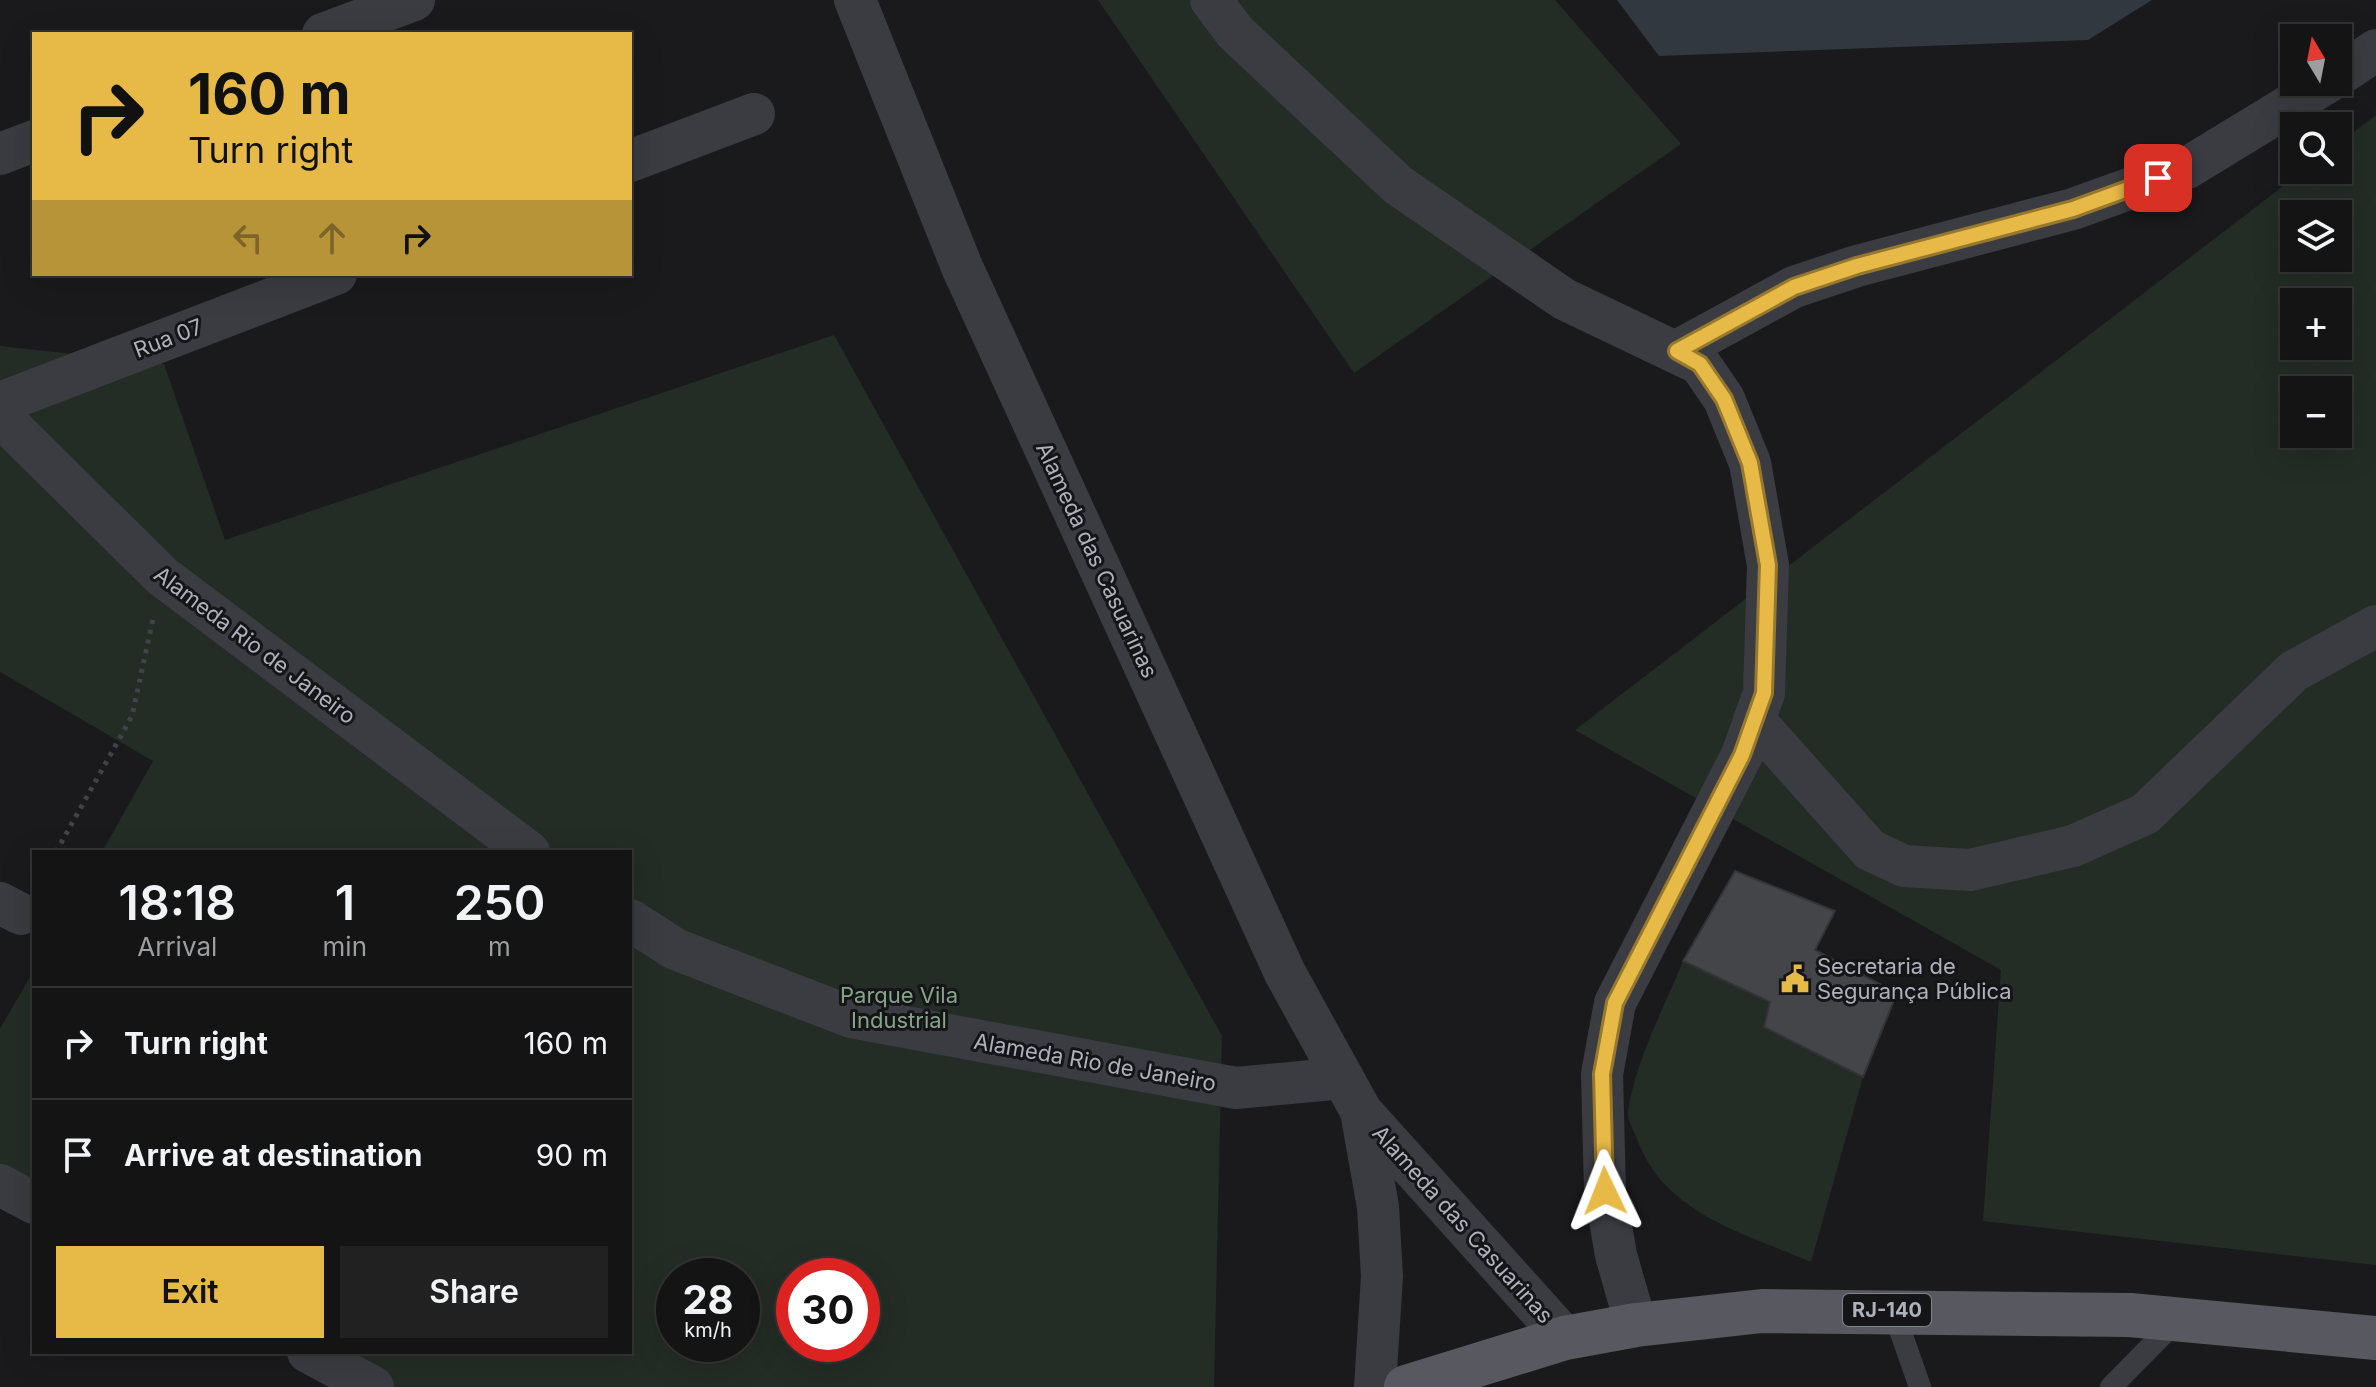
<!DOCTYPE html>
<html lang="en">
<head>
<meta charset="utf-8">
<style>
	body { margin:0; font-family:Inter,sans-serif; background:#212122; color:#f1f3f6; height:100vh; display:flex; flex-direction:column; font-size:30px; white-space:nowrap }
	* { box-sizing:border-box; margin:0 }
	p { font-size:26px; color:#9d9ea0 }
	.icon { flex:none; width:44px; height:44px; fill:none; stroke:currentColor; stroke-width:2; stroke-linecap:round; stroke-linejoin:round }
	.map { position:relative; flex:1; overflow:hidden }
	.sheet { position:absolute; left:32px; top:850px; width:600px; height:504px; display:flex; flex-direction:column; background:#141415; border-radius:0px; box-shadow:0 8px 32px #0002,0 0 0 2px #333334 }
	.sheet>* { flex:none }
	.guide { position:absolute; left:32px; top:32px; width:600px; height:244px; border-radius:0px; box-shadow:0 8px 32px #0002,0 0 0 2px #333334; background:#e7b947; color:#111; overflow:hidden }
	.needle { width:52px; rotate:350deg }
	.buttons { position:absolute; left:2280px; top:24px; display:grid; gap:16px }
	.buttons a { display:grid; place-items:center; width:72px; height:72px; border-radius:0px; background:#141415; box-shadow:0 8px 32px #0002,0 0 0 2px #333334; font-size:40px }
	.speed { position:absolute; left:656px; top:1258px; display:flex; gap:16px; font-size:40px; font-weight:700; text-align:center }
	.speed>* { display:grid; place-content:center; width:104px; height:104px; border-radius:50%; background:#141415; box-shadow:0 8px 32px #0002,0 0 0 2px #333334; line-height:1 }
	.speed small { font-size:20px; font-weight:400 }
	.speed .limit { border:12px solid #d22; background:#fff; color:#111 }
	.pin { position:absolute; display:grid; place-items:center; width:68px; height:68px; color:#fff; margin:-34px; border-radius:16px; box-shadow:0 4px 12px #0006 }
	.me { position:absolute; width:88px; margin:-44px; rotate:358deg; stroke-linejoin:round; filter:drop-shadow(0 0 6px #0008) }
	.turn { display:flex; align-items:center; gap:28px; height:168px; padding:0 24px; font-size:36px }
	.turn .icon { width:104px; height:104px; stroke-width:2.5 }
	.turn b { display:block; font-size:56px; line-height:68px }
	.lanes { display:flex; align-items:center; height:76px; padding:0 24px; background:#0003; justify-content:center; gap:40px; direction:ltr }
	.lanes .off { opacity:.35 }
	.eta { display:flex; justify-content:space-evenly; align-items:center; height:136px; text-align:center }
	.eta b { font-size:48px; font-weight:600; line-height:56px }
	.action { display:flex; gap:16px; margin-top:auto; padding:16px 24px }
	.action a { flex:1; height:92px; border-radius:0px; background:#e7b947; color:#111; font-size:32px; font-weight:600; line-height:92px; text-align:center }
	.action a+a { background:#212122; color:#f1f3f6 }
	ul { padding:0; list-style:none }
	li { display:flex; align-items:center; gap:24px; height:112px; padding:0 24px; border-top:2px solid #333334 }
	li div { flex:1 }
	li b { display:block; font-size:30px }
	li em { font-style:normal }
	.map>svg:first-child { display:block }
</style>
</head>
<body>
<div class="map">
<svg width="2376" height="1387" viewBox="0 0 2376 1387">
	<rect width="100%" height="100%" fill="#1a1a1c"/>
	<g fill="#242c26" fill-rule="evenodd">
		<path d="M 1098,0 L 1555,0 L 1681,144 L 1354,373 Z"/>
		<path d="M 2376,115 L 2376,1265 L 1983,1221 L 2001,970 L 1575,730 L 2304,170 L 2338,170 L 2338,144 ZM 2294,214 L 2338,214 L 2338,258 L 2294,258 ZM 2294,302 L 2338,302 L 2338,346 L 2294,346 ZM 2294,390 L 2338,390 L 2338,434 L 2294,434 Z"/>
		<path d="M 834,335 L 1222,1036 L 1214,1387 L 391,1387 L 327,1352 L 630,1352 L 630,852 L 102,852 L 153,761 L 0,672 L 0,346 L 164,364 L 225,540 ZM 674,1276 L 742,1276 L 742,1344 L 674,1344 ZM 794,1276 L 862,1276 L 862,1344 L 794,1344 Z"/>
		<path d="M 1683,961 L 1770,1002 L 1765,1027 L 1863,1077 L 1811,1262 C 1745,1233 1665,1215 1637,1139 C 1634,1131 1627,1119 1628,1111 C 1636,1059 1664,1008 1683,961 Z"/>
		<path d="M 34,970 L 34,1196 L 0,1179 L 0,1029 Z"/>
	</g>
	<path fill="#313840" d="M 1617,0 L 2152,0 L 2088,40 L 1659,56 Z"/>
	<path fill="#444549" stroke="#343438" stroke-width="2" d="M 1735,871 L 1835,911 L 1815,950 L 1897,993 L 1863,1077 L 1764,1027 L 1770,1002 L 1683,961 Z"/>
	<g fill="none" stroke-linecap="round" stroke-linejoin="round">
		<path stroke="#414348" stroke-width="5" stroke-dasharray="4 6" stroke-linecap="butt" d="M 56,852 L 132,716 L 153,619"/>
		<g stroke="#3b3c41" stroke-width="22">
			<path d="M 1893,1310 L 1920,1387"/>
			<path d="M 2111,1387 L 2177,1320"/>
		</g>
		<g stroke="#3b3c41" stroke-width="42">
			<path d="M 855,0 L 962,267 L 1285,973 L 1361,1111 L 1565,1338"/>
			<path d="M 1211,0 L 1235,32 L 1398,185 L 1564,299 L 1700,364 L 1724,399 L 1750,463 L 1768,565 L 1764,693 L 1742,755 L 1615,1003 L 1602,1074 L 1605,1191 L 1616,1255 L 1636,1325"/>
			<path d="M 323,34 L 414,0"/>
			<path d="M 2338,76 L 2376,50"/>
			<path d="M 0,154 L 34,141"/>
			<path d="M 630,161 L 754,114"/>
			<path d="M 1677,351 L 1794,287 L 1857,266 L 2073,209 L 2187,168 L 2328,82"/>
			<path d="M 0,403 L 336,274"/>
			<path d="M 0,416 L 162,576 L 529,852"/>
			<path d="M 1754,720 L 1870,850 L 1904,866 L 1970,870 L 2073,846 L 2145,814 L 2294,671 L 2376,626"/>
			<path d="M 0,903 L 21,914"/>
			<path d="M 630,920 L 675,949 L 851,1017 L 1236,1088 L 1343,1078"/>
			<path d="M 1361,1111 L 1378,1207 L 1382,1276 L 1375,1387"/>
			<path d="M 0,1185 L 34,1203"/>
			<path d="M 308,1352 L 373,1387"/>
		</g>
		<path stroke="#585960" stroke-width="44" d="M 1406,1387 L 1565,1338 L 1636,1325 L 1762,1311 L 2130,1315 L 2376,1338"/>
	</g>
	<g fill="none" stroke-linecap="round" stroke-linejoin="round">
		<defs>
			<path id="route" d="M 1605,1191 L 1602,1074 L 1615,1003 L 1742,755 L 1764,693 L 1768,565 L 1750,463 L 1724,399 L 1700,364 L 1677,351 L 1794,287 L 1857,266 L 2073,209 L 2158,178"/>
		</defs>
		<use href="#route" stroke="#96782e" stroke-width="20"/>
		<use href="#route" stroke="#e7b947" stroke-width="14"/>
	</g>
	<defs>
		<symbol id="civic-bare" viewBox="-9 -9 18 18"><path d="M-.6-6.5H3V-4.5H.6V-3L4-1V1h2V6H-6V1h2V-1L-.6-3ZM-1.2 2.5V6h2.4V2.5Z" fill="#e7b947" stroke="#151517" stroke-width="2.5" paint-order="stroke"/></symbol>
	</defs>
	<g fill-rule="evenodd">
		<use href="#civic-bare" x="1775" y="959" width="40" height="40"/>
	</g>
	<g text-anchor="middle" dominant-baseline="central" stroke-width="6" stroke-linejoin="round" paint-order="stroke">
		<rect fill="#151517" stroke="#80828a" stroke-width="2" x="1843" y="1294" width="88" height="32" rx="6"/>
		<g font-size="20" font-weight="bold" fill="#aeb1bb">
			<text x="1887" y="1310">RJ-140</text>
		</g>
		<g font-size="22" fill="#aeb1bb" stroke="#151517">
			<text transform="translate(168 338) rotate(-21)">Rua 07</text>
			<text transform="translate(1097 560) rotate(65)">Alameda das Casuarinas</text>
			<text transform="translate(255 645) rotate(37)">Alameda Rio de Janeiro</text>
			<text transform="translate(1095 1062) rotate(10)">Alameda Rio de Janeiro</text>
			<text transform="translate(1463 1224) rotate(48)">Alameda das Casuarinas</text>
		</g>
		<g font-size="22" fill="#aeb1bb" stroke="#151517" text-anchor="start">
			<text x="1817" y="966">Secretaria de<tspan x="1817" dy="25">Segurança Pública</tspan></text>
		</g>
		<g font-size="22" fill="#86a489" stroke="#151517">
			<text x="899" y="995">Parque Vila<tspan x="899" dy="25">Industrial</tspan></text>
		</g>
	</g>
</svg>
<div class="buttons">
<a><svg class="needle" viewBox="-14 -14 28 28"><path d="M0-13l5 13h-10z" fill="#e53935"/><path d="M0 13l5-13h-10z" fill="#9d9ea0"/></svg></a>
<a><svg class="icon" aria-label="search" viewBox="0 0 24 24"><circle cx="10" cy="10" r="6"/><path d="M15 15l6 6"/></svg></a>
<a><svg class="icon" aria-label="layers" viewBox="0 0 24 24"><path d="M12 4l9 5-9 5-9-5zM3 14l9 5 9-5"/></svg></a>
<a>+</a>
<a>−</a>
</div>
<div class="speed"><div>28<small>km/h</small></div><div class="limit">30</div></div>
<div class="pin" style="left:2158px;top:178px;background:#d93025"><svg class="icon" aria-label="arrive" viewBox="0 0 24 24"><path d="M6 21V4h12l-3 4 3 4H6"/></svg></div>
<svg class="me" style="left:1605px;top:1191px" viewBox="-20 -20 40 40"><path d="M0-17L14 15 0 8-14 15z" fill="#e7b947" stroke="#fff" stroke-width="4"/></svg>
<div class="guide">
<div class="turn"><svg class="icon" aria-label="right" viewBox="0 0 24 24"><path d="M7 20v-9h11M14 6l5 5-5 5"/></svg><div><b>160 m</b>Turn right</div></div>
<div class="lanes"><svg class="icon off" aria-label="left" viewBox="0 0 24 24"><path d="M17 20v-9H6M10 6l-5 5 5 5"/></svg><svg class="icon off" aria-label="ahead" viewBox="0 0 24 24"><path d="M12 20V5M6 11l6-6 6 6"/></svg><svg class="icon" aria-label="right" viewBox="0 0 24 24"><path d="M7 20v-9h11M14 6l5 5-5 5"/></svg></div>
</div>
<section class="sheet">
<div class="eta">
<div><b>18:18</b><p>Arrival</p></div>
<div><b>1</b><p>min</p></div>
<div><b>250</b><p>m</p></div>
</div>
<ul>
<li><svg class="icon" aria-label="right" viewBox="0 0 24 24"><path d="M7 20v-9h11M14 6l5 5-5 5"/></svg><div><b>Turn right</b></div><em>160 m</em></li>
<li><svg class="icon" aria-label="arrive" viewBox="0 0 24 24"><path d="M6 21V4h12l-3 4 3 4H6"/></svg><div><b>Arrive at destination</b></div><em>90 m</em></li>
</ul>
<div class="action"><a>Exit</a><a>Share</a></div>
</section>
</div>
</body>
</html>
